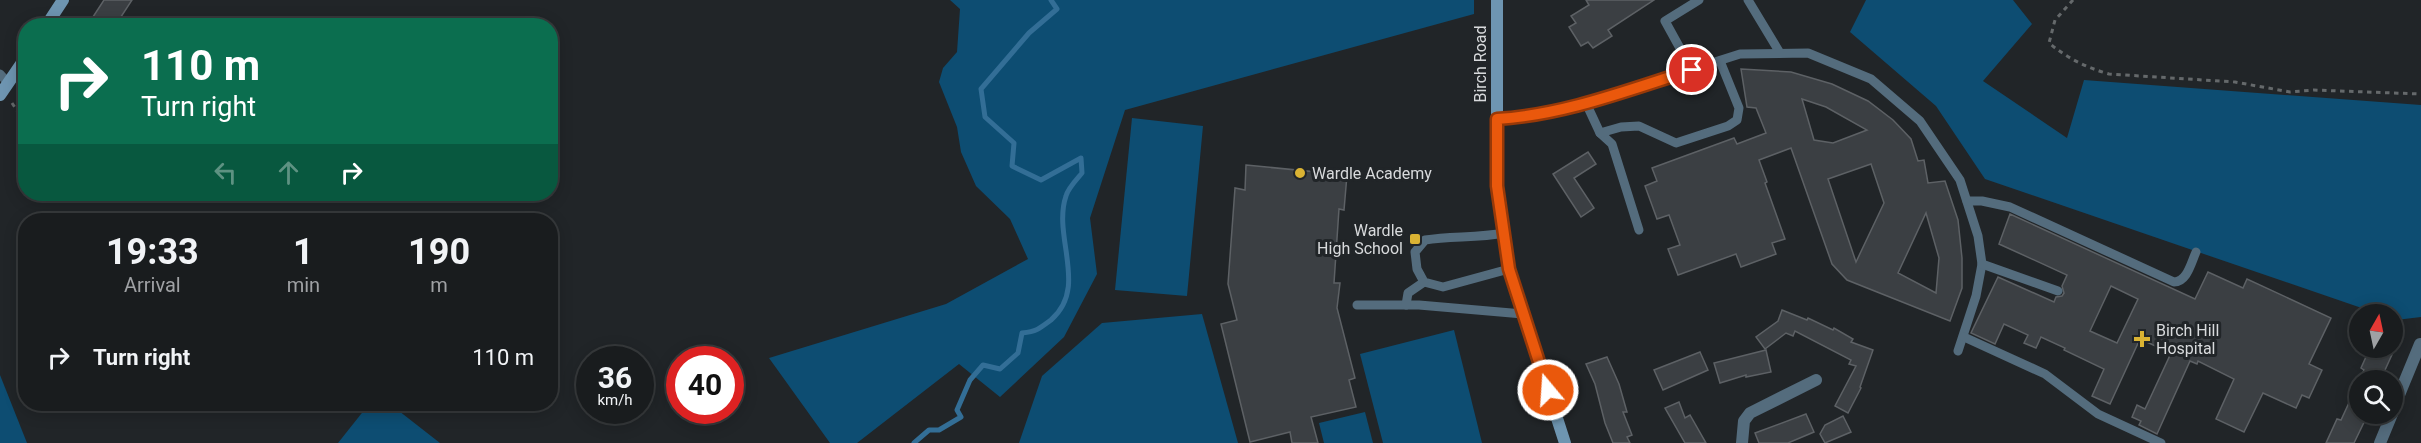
<!DOCTYPE html>
<html lang="en">
<head>
<meta charset="utf-8">
<style>
	body { margin:0; font-family:Roboto,sans-serif; background:#26292b; color:#f1f3f6; height:100vh; display:flex; flex-direction:column; font-size:22px; white-space:nowrap }
	* { box-sizing:border-box; margin:0 }
	p { font-size:20px; color:#9fa1a4 }
	.icon { flex:none; width:33px; height:33px; fill:none; stroke:currentColor; stroke-width:2; stroke-linecap:round; stroke-linejoin:round }
	.map { position:relative; flex:1; overflow:hidden }
	.side { position:absolute; left:18px; top:213px; width:540px; height:198px; display:flex; flex-direction:column; background:#191c1e; border-radius:24px; box-shadow:0 3px 15px #0003,0 0 0 2px #373a3c }
	.side>* { flex:none }
	.hud { position:absolute; left:18px; top:18px; width:540px; height:183px; border-radius:24px; box-shadow:0 3px 15px #0003,0 0 0 2px #373a3c; background:#0b6e4f; color:#fff; overflow:hidden }
	.needle { width:39px; rotate:9deg }
	.tools { position:absolute; left:2349px; top:304px; display:grid; gap:12px }
	.tools a { display:grid; place-items:center; width:54px; height:54px; border-radius:50%; background:#191c1e; box-shadow:0 3px 15px #0003,0 0 0 2px #373a3c; font-size:30px }
	.speed { position:absolute; left:576px; top:346px; display:flex; gap:12px; font-size:30px; font-weight:700; text-align:center }
	.speed>* { display:grid; place-content:center; width:78px; height:78px; border-radius:50%; background:#191c1e; box-shadow:0 3px 15px #0003,0 0 0 2px #373a3c; line-height:1 }
	.speed small { font-size:15px; font-weight:400 }
	.speed .limit { border:9px solid #d22; background:#fff; color:#111 }
	.pin { position:absolute; display:grid; place-items:center; width:51px; height:51px; color:#fff; margin:-26px; border:3px solid #fff; border-radius:50%; box-shadow:0 2px 6px #0007 }
	.me { position:absolute; width:66px; margin:-33px; rotate:342deg; stroke-linejoin:round; filter:drop-shadow(0 0 4px #0008) }
	.turn { display:flex; align-items:center; gap:21px; height:126px; padding:0 24px; font-size:27px }
	.turn .icon { width:78px; height:78px; stroke-width:2.5 }
	.turn b { display:block; font-size:42px; line-height:51px }
	.lanes { display:flex; align-items:center; height:57px; padding:0 24px; background:#0003; justify-content:center; gap:30px; direction:ltr }
	.lanes .off { opacity:.35 }
	.eta { display:flex; justify-content:space-evenly; align-items:center; height:102px; text-align:center }
	.eta b { font-size:36px; font-weight:700; line-height:42px }
	ul { padding:0; list-style:none }
	li { display:flex; align-items:center; gap:18px; height:84px; padding:0 24px }
	li div { flex:1 }
	li b { display:block; font-size:22px }
	li em { font-style:normal }
	.map>svg:first-child { display:block }
</style>
</head>
<body>
<div class="map">
<svg width="2421" height="443" viewBox="0 0 2421 443">
	<rect width="100%" height="100%" fill="#212528"/>
	<g fill="#0d4d72">
		<path d="M 950,0 L 1474,0 L 1474,14 L 1125,110 L 1090,218 L 1097,274 L 1064,337 L 1000,397 L 959,364 L 857,443 L 830,443 L 769,358 L 946,304 L 1028,259 L 1010,219 L 976,186 L 961,152 L 957,127 L 939,82 L 943,68 L 957,52 L 960,9 Z"/>
		<path d="M 1866,0 L 2013,0 L 2032,24 L 1983,81 L 2067,138 L 2084,80 L 2421,105 L 2421,317 L 2396,320 L 2393,319 L 2392,315 L 2382,315 L 1985,179 L 1936,106 L 1850,32 Z"/>
		<path d="M 1132,118 L 1203,126 L 1187,296 L 1115,290 Z"/>
		<path d="M 1202,314 L 1238,443 L 1019,443 L 1042,376 L 1102,323 Z"/>
		<path d="M 1454,330 L 1482,443 L 1383,443 L 1360,354 Z"/>
		<path d="M 0,375 L 27,443 L 0,443 Z"/>
		<path d="M 369,404 L 390,404 L 440,443 L 338,443 Z"/>
		<path d="M 1365,412 L 1373,443 L 1324,443 L 1319,423 Z"/>
	</g>
	<g fill="none" stroke-linecap="round" stroke-linejoin="round">
		<path stroke="#336e96" stroke-width="5" d="M 914,443 L 929,430 L 939,430 L 961,417 L 957,410 L 970,380 L 983,365 L 1000,369 L 1018,353 L 1022,333 C 1037,331 1039,329 1051,320 C 1089,287 1052,237 1066,196 C 1068,188 1077,179 1082,173 L 1081,158 L 1041,180 L 1012,166 L 1014,143 L 985,117 L 981,89 L 1029,33 L 1057,9 L 1051,0"/>
	</g>
	<g fill="#3b3f43" stroke="#5d6165" stroke-width="1.5" fill-rule="evenodd">
		<path d="M 104,0 L 132,0 L 115,26 L 87,26 Z"/>
		<path d="M 1586,0 L 1654,0 L 1608,30 L 1612,36 L 1593,48 L 1588,42 L 1581,46 L 1569,27 L 1576,23 L 1571,16 L 1589,5 Z"/>
		<path d="M 1741,69 L 1791,72 L 1832,84 L 1868,101 L 1893,120 L 1911,139 L 1918,161 L 1924,160 L 1928,183 L 1945,181 L 1958,220 L 1962,258 L 1962,288 L 1950,321 L 1847,280 L 1832,264 L 1791,148 L 1759,160 L 1767,182 L 1765,183 L 1785,239 L 1772,243 L 1776,254 L 1741,267 L 1736,254 L 1678,275 L 1668,249 L 1680,245 L 1669,215 L 1657,219 L 1645,186 L 1657,181 L 1652,168 L 1734,138 L 1737,144 L 1766,133 L 1756,108 L 1747,107 ZM 1802,99 L 1826,107 L 1867,130 L 1833,143 L 1814,140 ZM 1871,164 L 1884,203 L 1856,262 L 1828,179 ZM 1926,213 L 1939,258 L 1936,293 L 1898,273 Z"/>
		<path d="M 1588,152 L 1596,164 L 1574,178 L 1594,208 L 1581,217 L 1553,174 Z"/>
		<path d="M 1246,165 L 1347,175 L 1344,210 L 1339,209 L 1334,283 L 1340,283 L 1337,308 L 1355,378 L 1349,380 L 1356,407 L 1311,417 L 1318,443 L 1292,443 L 1290,432 L 1250,442 L 1221,324 L 1237,320 L 1228,284 L 1235,188 L 1245,190 Z"/>
		<path d="M 2010,214 L 2195,299 L 2208,272 L 2243,288 L 2247,279 L 2331,318 L 2309,364 L 2322,370 L 2309,398 L 2302,395 L 2296,408 L 2263,393 L 2244,432 L 2216,419 L 2234,379 L 2198,361 L 2197,364 L 2190,361 L 2157,434 L 2139,425 L 2141,421 L 2132,417 L 2137,405 L 2145,409 L 2171,353 L 2140,339 L 2110,404 L 2092,396 L 2104,369 L 2064,350 L 2065,348 L 2041,337 L 2036,348 L 2024,343 L 2028,335 L 2004,324 L 1995,344 L 1971,333 L 1998,277 L 2054,302 L 2056,297 L 2062,296 L 2064,293 L 2062,286 L 2067,275 L 1999,244 ZM 2111,286 L 2138,299 L 2117,343 L 2090,331 Z"/>
		<path d="M 1782,310 L 1807,320 L 1808,318 L 1833,330 L 1834,328 L 1853,339 L 1851,342 L 1873,350 L 1860,387 L 1861,388 L 1848,413 L 1835,406 L 1856,366 L 1849,364 L 1851,360 L 1795,331 L 1793,336 L 1786,333 L 1765,349 L 1756,337 L 1778,321 Z"/>
		<path d="M 2370,348 L 2395,348 L 2380,381 L 2360,381 L 2360,414 L 2368,414 L 2354,443 L 2326,443 L 2337,419 L 2341,420 L 2359,381 L 2364,370 L 2361,368 Z"/>
		<path d="M 1766,350 L 1771,372 L 1746,377 L 1746,375 L 1720,383 L 1714,363 Z"/>
		<path d="M 1700,352 L 1708,370 L 1663,390 L 1654,370 Z"/>
		<path d="M 1607,357 L 1619,384 L 1627,412 L 1623,412 L 1632,435 L 1627,437 L 1630,443 L 1613,443 L 1605,423 L 1595,384 L 1586,364 Z"/>
		<path d="M 1679,402 L 1685,418 L 1690,415 L 1706,443 L 1685,443 L 1665,408 Z"/>
		<path d="M 1806,414 L 1814,432 L 1788,443 L 1759,443 L 1755,433 Z"/>
		<path d="M 1843,416 L 1851,432 L 1825,443 L 1820,434 L 1825,425 Z"/>
	</g>
	<g fill="none" stroke-linecap="round" stroke-linejoin="round">
		<g stroke="#65696b" stroke-width="3" stroke-dasharray="4.5 4.5" stroke-linecap="butt">
			<path d="M 2073,0 L 2055,20 L 2049,43 C 2067,58 2085,67 2109,74 L 2235,82 L 2290,92 L 2314,90 L 2421,94"/>
			<path d="M 12,103 L 26,124"/>
		</g>
		<g stroke="#546c7d" stroke-width="9">
			<path d="M 1748,0 L 1780,53"/>
			<path d="M 1692,70 L 1665,21 L 1699,0"/>
			<path d="M 0,74 L 8,83"/>
			<path d="M 1586,103 L 1600,133 L 1612,144 L 1639,230"/>
			<path d="M 1497,119 L 1525,117 L 1586,103 L 1740,54 L 1808,53 L 1871,79 L 1920,121 L 1960,180 L 1978,236 L 1982,264 L 1976,296 L 1958,351"/>
			<path d="M 1600,133 L 1621,127 L 1639,126 L 1676,143 L 1728,126 L 1737,120 L 1739,108 L 1720,61"/>
			<path d="M 1967,201 L 1982,201 L 2010,207 L 2174,282 C 2187,282 2191,263 2196,252"/>
			<path d="M 1504,233 C 1478,238 1452,236 1425,240 L 1415,252 L 1417,269 L 1424,282 L 1443,287 L 1509,269"/>
			<path d="M 1982,264 L 2058,291"/>
			<path d="M 1357,305 L 1419,305 L 1523,314"/>
			<path d="M 1406,305 L 1408,293 L 1424,282"/>
			<path d="M 1964,337 L 2045,374 L 2098,414 L 2161,443"/>
		</g>
		<g stroke="#546c7d" stroke-width="12">
			<path d="M 2392,412 L 2420,344"/>
			<path d="M 1742,443 L 1744,421 L 1750,413 L 1816,380"/>
			<path d="M 2380,443 L 2392,414"/>
		</g>
		<g stroke="#6e95b1" stroke-width="12">
			<path d="M 1497,0 L 1497,186 L 1509,269 L 1565,443"/>
			<path d="M 46,26 L 63,0"/>
			<path d="M 0,95 L 26,57"/>
		</g>
	</g>
	<g fill="none" stroke-linecap="round" stroke-linejoin="round">
		<defs>
			<path id="route" d="M 1548,390 L 1509,269 L 1497,186 L 1497,119 C 1564,115 1628,90 1692,70"/>
		</defs>
		<use href="#route" stroke="#983908" stroke-width="15"/>
		<use href="#route" stroke="#ea580c" stroke-width="10"/>
	</g>
	<g fill="#dab333" stroke="#212528" stroke-width="2">
		<circle cx="1300" cy="173" r="6"/>
		<rect x="1409" y="233" width="12" height="12" rx="3"/>
		<path d="M2139 330h6v6h6v6h-6v6h-6v-6h-6v-6h6z"/>
	</g>
	<g text-anchor="middle" dominant-baseline="central" stroke-width="6" stroke-linejoin="round" paint-order="stroke">
		<g font-size="16" fill="#d8dadc" stroke="#212528">
			<text transform="translate(1480 64) rotate(-90)">Birch Road</text>
		</g>
		<g font-size="16" fill="#d8dadc" stroke="#212528" text-anchor="start">
			<text x="1312" y="173">Wardle Academy</text>
			<text x="1403" y="230" text-anchor="end">Wardle<tspan x="1403" dy="18">High School</tspan></text>
			<text x="2156" y="330">Birch Hill<tspan x="2156" dy="18">Hospital</tspan></text>
		</g>
	</g>
</svg>
<div class="tools">
<a><svg class="needle" viewBox="-14 -14 28 28"><path d="M0-13l5 13h-10z" fill="#e53935"/><path d="M0 13l5-13h-10z" fill="#9fa1a4"/></svg></a>
<a><svg class="icon" aria-label="search" viewBox="0 0 24 24"><circle cx="10" cy="10" r="6"/><path d="M15 15l6 6"/></svg></a>
</div>
<div class="speed"><div>36<small>km/h</small></div><div class="limit">40</div></div>
<div class="pin" style="left:1692px;top:70px;background:#d93025"><svg class="icon" aria-label="arrive" viewBox="0 0 24 24"><path d="M6 21V4h12l-3 4 3 4H6"/></svg></div>
<svg class="me" style="left:1548px;top:390px" viewBox="-20 -20 40 40"><circle r="17" fill="#ea580c" stroke="#fff" stroke-width="3"/><path d="M0-11L8 9 0 5-8 9z" fill="#fff"/></svg>
<div class="hud">
<div class="turn"><svg class="icon" aria-label="right" viewBox="0 0 24 24"><path d="M7 20v-9h11M14 6l5 5-5 5"/></svg><div><b>110 m</b>Turn right</div></div>
<div class="lanes"><svg class="icon off" aria-label="left" viewBox="0 0 24 24"><path d="M17 20v-9H6M10 6l-5 5 5 5"/></svg><svg class="icon off" aria-label="ahead" viewBox="0 0 24 24"><path d="M12 20V5M6 11l6-6 6 6"/></svg><svg class="icon" aria-label="right" viewBox="0 0 24 24"><path d="M7 20v-9h11M14 6l5 5-5 5"/></svg></div>
</div>
<section class="side">
<div class="eta">
<div><b>19:33</b><p>Arrival</p></div>
<div><b>1</b><p>min</p></div>
<div><b>190</b><p>m</p></div>
</div>
<ul>
<li><svg class="icon" aria-label="right" viewBox="0 0 24 24"><path d="M7 20v-9h11M14 6l5 5-5 5"/></svg><div><b>Turn right</b></div><em>110 m</em></li>
</ul>
</section>
</div>
</body>
</html>
